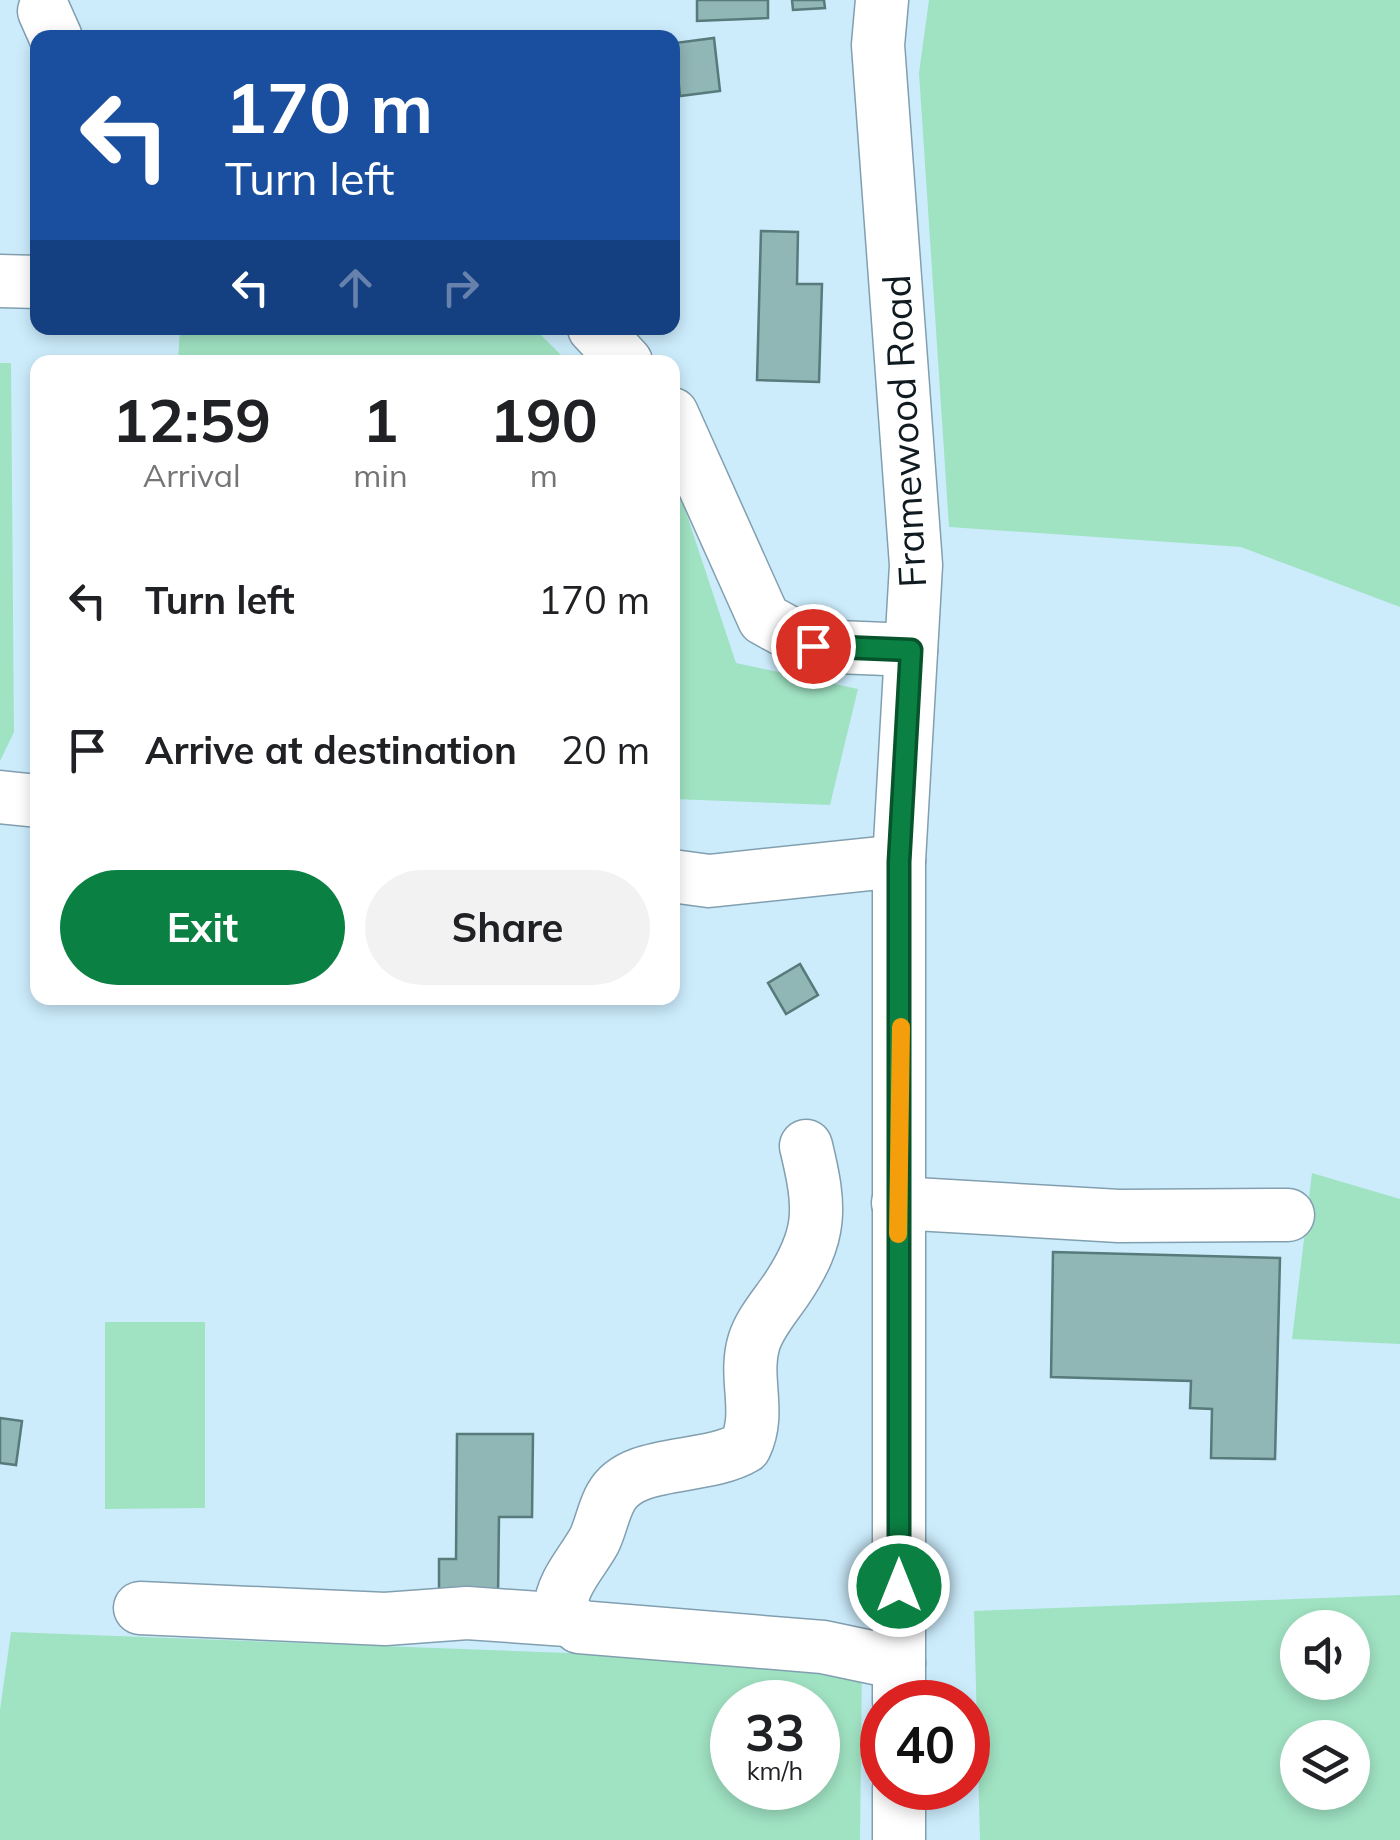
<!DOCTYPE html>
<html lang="en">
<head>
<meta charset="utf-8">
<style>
	body { margin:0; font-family:Mulish,sans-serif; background:#f2f2f2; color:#202124; height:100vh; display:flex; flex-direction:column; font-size:38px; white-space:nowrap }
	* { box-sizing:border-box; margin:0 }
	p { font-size:32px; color:#757577 }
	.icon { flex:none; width:55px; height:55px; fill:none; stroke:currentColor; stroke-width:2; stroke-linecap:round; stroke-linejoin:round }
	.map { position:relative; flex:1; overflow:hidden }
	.panel { position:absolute; left:30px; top:355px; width:650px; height:650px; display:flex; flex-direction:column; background:#fff; border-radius:20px; box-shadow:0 5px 15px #0003 }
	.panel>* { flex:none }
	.top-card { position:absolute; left:30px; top:30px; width:650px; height:305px; border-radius:20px; box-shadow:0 5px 15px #0003; background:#1a4fa0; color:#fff; overflow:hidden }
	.controls { position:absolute; left:1280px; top:1610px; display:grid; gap:20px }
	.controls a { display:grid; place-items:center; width:90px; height:90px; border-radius:50%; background:#fff; box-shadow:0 5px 15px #0003; font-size:50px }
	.speed { position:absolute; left:710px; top:1680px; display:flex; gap:20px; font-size:50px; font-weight:700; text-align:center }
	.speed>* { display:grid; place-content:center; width:130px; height:130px; border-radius:50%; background:#fff; box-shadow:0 5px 15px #0003; line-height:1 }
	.speed small { font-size:25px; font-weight:400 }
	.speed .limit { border:15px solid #d22; background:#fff; color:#111 }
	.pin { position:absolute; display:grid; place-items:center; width:85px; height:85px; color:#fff; margin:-42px; border:5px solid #fff; border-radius:50%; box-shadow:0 2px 10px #0007 }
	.me { position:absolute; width:110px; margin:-55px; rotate:0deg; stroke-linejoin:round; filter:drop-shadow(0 0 8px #0008) }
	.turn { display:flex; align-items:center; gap:35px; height:210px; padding:0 30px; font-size:45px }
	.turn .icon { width:130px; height:130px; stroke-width:2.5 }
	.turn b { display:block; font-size:70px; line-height:85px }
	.lanes { display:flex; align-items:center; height:95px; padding:0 30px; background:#0003; justify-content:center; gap:50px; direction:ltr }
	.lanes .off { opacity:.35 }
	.eta { display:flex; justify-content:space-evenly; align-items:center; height:170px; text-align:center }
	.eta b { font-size:60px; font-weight:700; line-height:70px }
	.cta { display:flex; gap:20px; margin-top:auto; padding:20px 30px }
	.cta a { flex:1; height:115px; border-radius:60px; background:#0b8043; color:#fff; font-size:40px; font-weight:700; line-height:115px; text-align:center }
	.cta a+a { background:#f2f2f2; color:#202124 }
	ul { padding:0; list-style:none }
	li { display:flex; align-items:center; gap:30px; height:150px; padding:0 30px }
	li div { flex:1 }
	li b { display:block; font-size:38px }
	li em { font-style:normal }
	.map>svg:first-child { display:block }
</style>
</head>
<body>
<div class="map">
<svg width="1400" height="1840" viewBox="0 0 1400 1840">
	<rect width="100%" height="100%" fill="#ccecfc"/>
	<g fill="#a0e3c3" fill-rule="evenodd">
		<path d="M 929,0 L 1400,0 L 1400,607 L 1241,547 L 949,527 L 919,73 Z"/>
		<path d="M 180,328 L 534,328 L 568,362 L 178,362 Z"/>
		<path d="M 0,363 L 11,363 L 14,732 L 0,761 Z"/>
		<path d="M 673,473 L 736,663 L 858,689 L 830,805 L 673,799 Z"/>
		<path d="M 1312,1173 L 1400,1199 L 1400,1344 L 1292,1339 Z"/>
		<path d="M 105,1322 L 205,1322 L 205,1508 L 105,1509 Z"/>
		<path d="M 1400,1595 L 1400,1840 L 980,1840 L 974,1611 ZM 1298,1628 L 1352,1628 L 1352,1682 L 1298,1682 ZM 1298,1738 L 1352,1738 L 1352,1792 L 1298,1792 Z"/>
		<path d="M 11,1632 L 862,1664 L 860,1840 L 0,1840 L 0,1710 ZM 732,1702 L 818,1702 L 818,1788 L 732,1788 Z"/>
	</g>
	<g fill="#91b6b6" stroke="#577a7a" stroke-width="2.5">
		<path d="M 697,0 L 768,0 L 768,18 L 697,21 Z"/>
		<path d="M 792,0 L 824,0 L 825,8 L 793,10 Z"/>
		<path d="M 714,38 L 720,91 L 680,96 L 675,43 Z"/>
		<path d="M 761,231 L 798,232 L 797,284 L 822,284 L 819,382 L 757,380 Z"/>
		<path d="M 800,964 L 818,995 L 786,1014 L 768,983 Z"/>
		<path d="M 1053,1252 L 1280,1258 L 1275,1459 L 1211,1458 L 1212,1409 L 1190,1408 L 1191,1381 L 1051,1377 Z"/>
		<path d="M 0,1418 L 22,1421 L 16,1465 L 0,1463 Z"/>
		<path d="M 457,1434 L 533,1434 L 532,1517 L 499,1517 L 498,1598 L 439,1598 L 439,1559 L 456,1559 Z"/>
	</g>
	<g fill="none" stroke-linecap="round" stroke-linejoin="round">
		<defs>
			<g id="minor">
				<path d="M 882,0 L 878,45 L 916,565 L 899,861 L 899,1702"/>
				<path d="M 44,11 L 56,38"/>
				<path d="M 0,281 L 38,282"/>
				<path d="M 594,328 L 626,362"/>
				<path d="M 672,414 L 764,619 L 813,646 L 911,650"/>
				<path d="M 0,797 L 38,801"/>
				<path d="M 672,876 L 709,881 L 899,861"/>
				<path d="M 806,1146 C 821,1208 823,1235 786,1290 C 775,1306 760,1323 754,1342 C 743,1378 762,1412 745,1447 C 705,1471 632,1458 611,1497 C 603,1511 601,1527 594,1541 C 581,1564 562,1583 560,1609 L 579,1627 L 823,1647 L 899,1663"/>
				<path d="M 898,1203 L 1119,1216 L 1288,1215"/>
				<path d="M 140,1608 L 385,1619 L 467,1613 L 567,1620"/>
				<path d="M 899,1840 L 899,1788"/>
			</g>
		</defs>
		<use href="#minor" stroke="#829faf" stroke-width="55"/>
		<use href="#minor" stroke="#fff" stroke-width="52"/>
	</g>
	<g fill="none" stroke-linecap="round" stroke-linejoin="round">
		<defs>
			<path id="route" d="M 813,646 L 911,650 L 899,862 L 899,1586"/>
		</defs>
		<use href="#route" stroke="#07532c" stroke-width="25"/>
		<use href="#route" stroke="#0b8043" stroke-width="18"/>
		<path stroke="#f59e0b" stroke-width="18" d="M 898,1234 L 901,1027"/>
	</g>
	<g text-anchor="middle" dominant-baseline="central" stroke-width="9" stroke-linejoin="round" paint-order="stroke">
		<g font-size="38" fill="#0f1b21" stroke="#fff">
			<text transform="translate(904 431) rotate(-93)">Framewood Road</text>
		</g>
	</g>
</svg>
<div class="controls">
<a><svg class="icon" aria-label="sound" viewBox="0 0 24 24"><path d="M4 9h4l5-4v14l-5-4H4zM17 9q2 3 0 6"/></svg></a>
<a><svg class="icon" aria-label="layers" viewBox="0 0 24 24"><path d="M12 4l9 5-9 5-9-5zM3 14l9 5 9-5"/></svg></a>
</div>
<div class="speed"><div>33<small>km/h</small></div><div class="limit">40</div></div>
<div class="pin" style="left:813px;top:646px;background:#d93025"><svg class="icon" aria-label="arrive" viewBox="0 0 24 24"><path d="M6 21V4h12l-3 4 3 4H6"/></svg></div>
<svg class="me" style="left:899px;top:1586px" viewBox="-20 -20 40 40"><circle r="17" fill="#0b8043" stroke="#fff" stroke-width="3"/><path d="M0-11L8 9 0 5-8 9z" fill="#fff"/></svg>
<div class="top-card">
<div class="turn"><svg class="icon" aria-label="left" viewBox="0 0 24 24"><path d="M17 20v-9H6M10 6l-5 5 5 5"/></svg><div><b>170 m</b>Turn left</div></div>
<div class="lanes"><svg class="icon" aria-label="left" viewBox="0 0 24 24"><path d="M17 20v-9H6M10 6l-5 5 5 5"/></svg><svg class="icon off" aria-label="ahead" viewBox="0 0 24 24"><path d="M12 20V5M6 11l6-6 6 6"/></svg><svg class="icon off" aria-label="right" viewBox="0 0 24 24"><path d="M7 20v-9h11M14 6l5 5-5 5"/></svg></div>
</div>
<section class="panel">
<div class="eta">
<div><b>12:59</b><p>Arrival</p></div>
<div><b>1</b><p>min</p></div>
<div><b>190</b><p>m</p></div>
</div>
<ul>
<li><svg class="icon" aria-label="left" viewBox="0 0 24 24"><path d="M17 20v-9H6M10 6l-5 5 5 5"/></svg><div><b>Turn left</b></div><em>170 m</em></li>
<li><svg class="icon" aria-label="arrive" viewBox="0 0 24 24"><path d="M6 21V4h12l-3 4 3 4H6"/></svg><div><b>Arrive at destination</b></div><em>20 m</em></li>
</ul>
<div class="cta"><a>Exit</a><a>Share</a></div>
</section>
</div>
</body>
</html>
